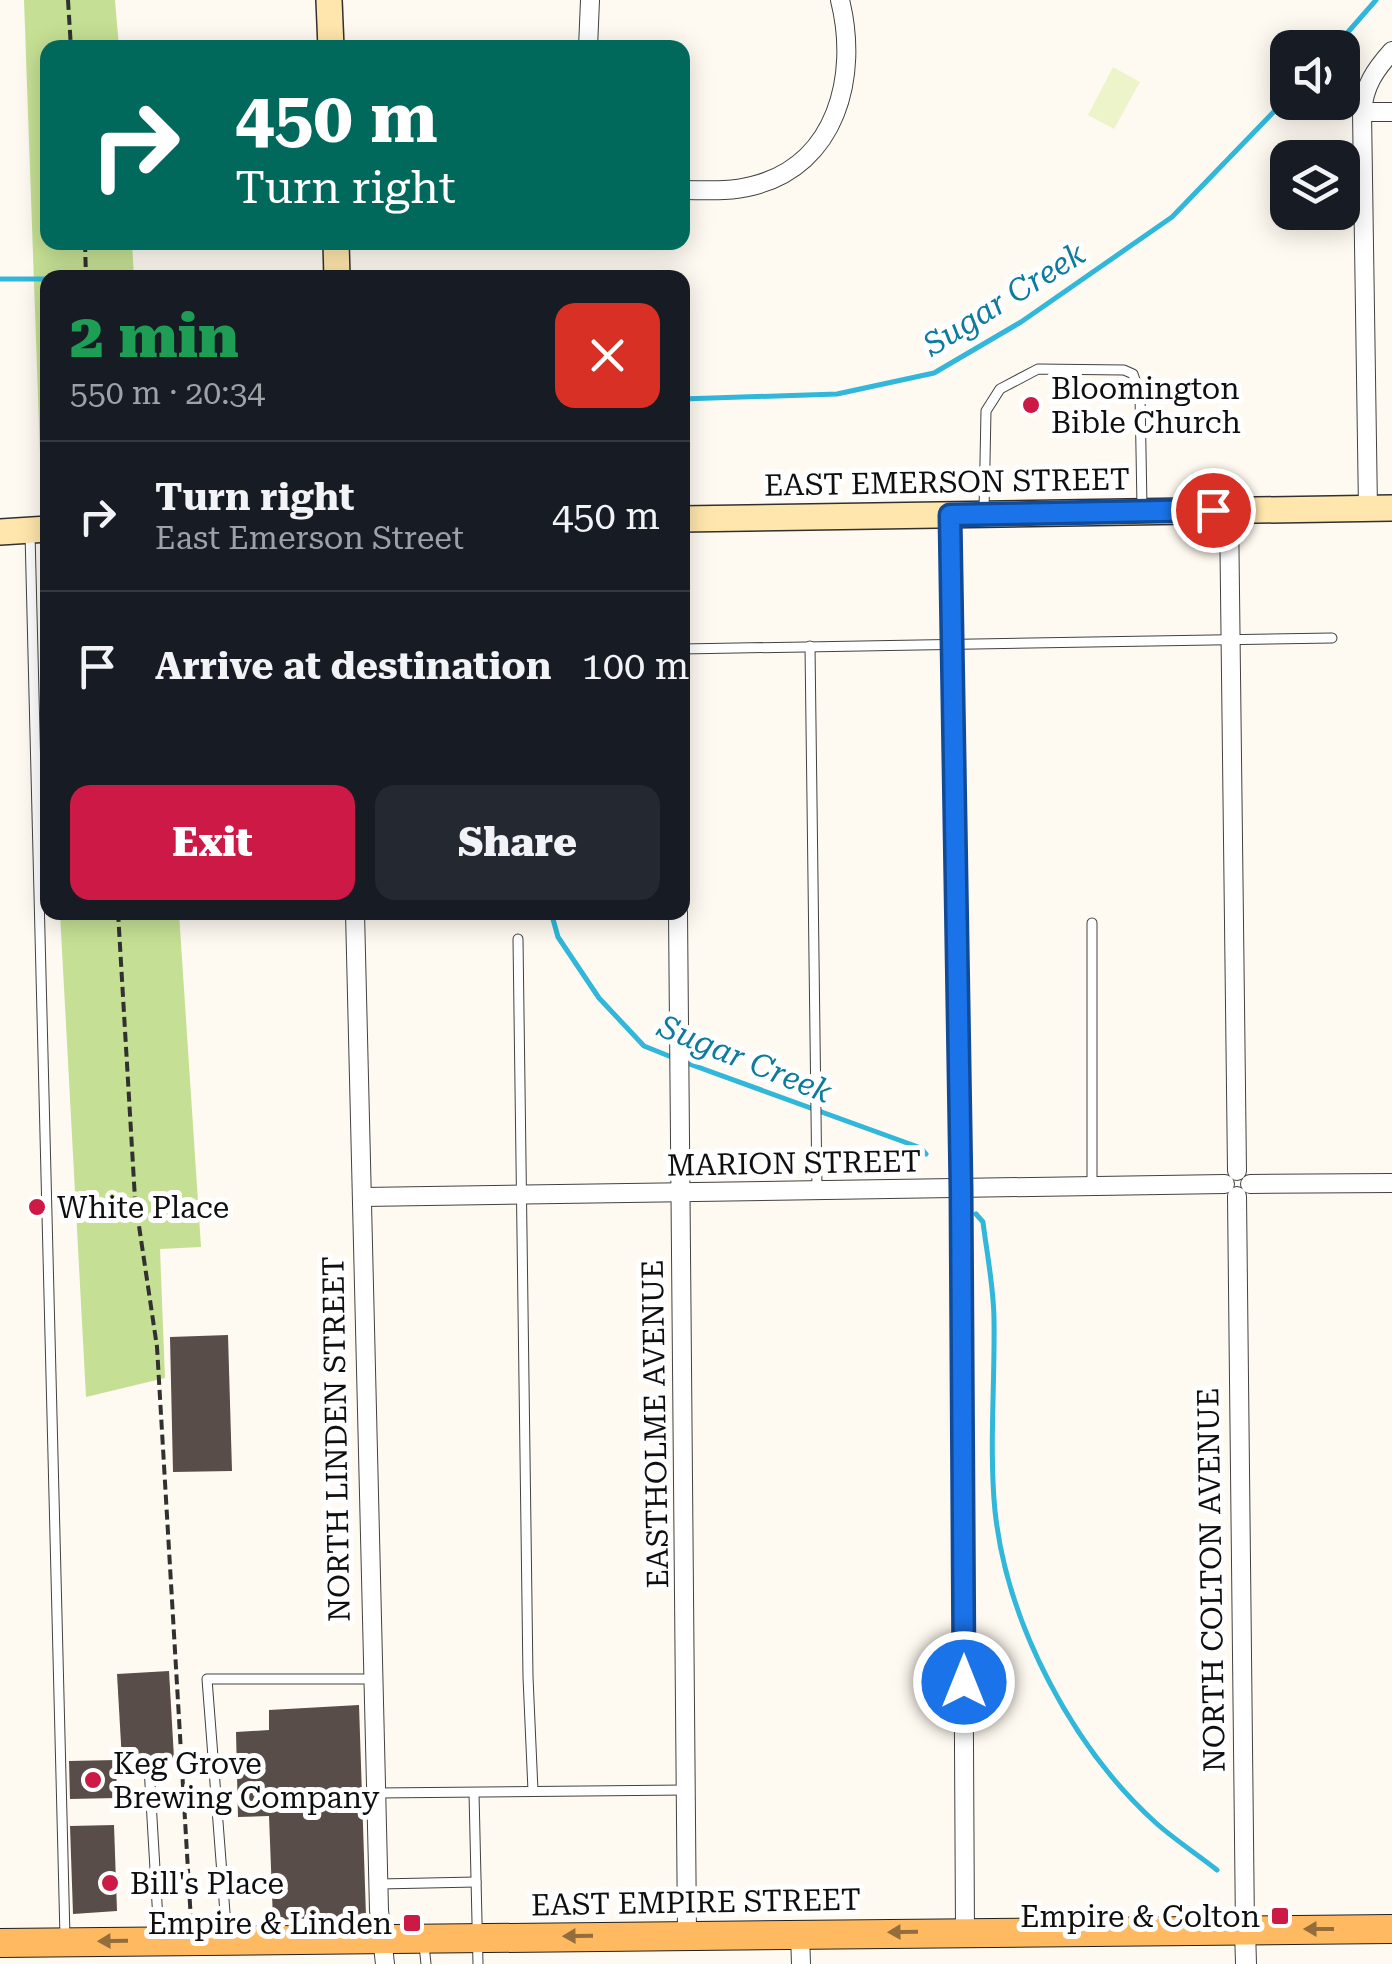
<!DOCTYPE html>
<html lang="en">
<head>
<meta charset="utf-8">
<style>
	body { margin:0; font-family:"Roboto Serif",serif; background:#242831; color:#f1f3f6; height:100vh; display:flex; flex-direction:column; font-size:38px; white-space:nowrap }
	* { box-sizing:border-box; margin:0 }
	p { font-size:32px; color:#9ea1a6 }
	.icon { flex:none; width:55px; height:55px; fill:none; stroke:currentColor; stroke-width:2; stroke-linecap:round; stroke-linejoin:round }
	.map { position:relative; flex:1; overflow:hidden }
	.panel { position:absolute; left:40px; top:270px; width:650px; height:650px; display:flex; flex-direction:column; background:#171b24; border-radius:20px; box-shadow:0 5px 25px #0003 }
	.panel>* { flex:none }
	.top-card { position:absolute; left:40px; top:40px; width:650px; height:210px; border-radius:20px; box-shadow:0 5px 25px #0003; background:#00695c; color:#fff; overflow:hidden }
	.buttons { position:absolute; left:1270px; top:30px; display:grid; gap:20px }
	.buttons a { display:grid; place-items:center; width:90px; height:90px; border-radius:20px; background:#171b24; box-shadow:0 5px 25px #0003; font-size:50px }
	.pin { position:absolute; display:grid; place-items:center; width:85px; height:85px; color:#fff; margin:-42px; border:5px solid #fff; border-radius:50%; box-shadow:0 2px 10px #0007 }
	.me { position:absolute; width:110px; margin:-55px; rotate:0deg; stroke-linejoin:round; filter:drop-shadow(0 0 8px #0008) }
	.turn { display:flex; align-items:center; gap:35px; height:210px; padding:0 30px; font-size:45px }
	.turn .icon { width:130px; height:130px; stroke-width:2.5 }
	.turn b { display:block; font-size:70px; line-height:85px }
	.round { display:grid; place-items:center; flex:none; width:105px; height:105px; border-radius:20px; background:#242831 }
	.overview { display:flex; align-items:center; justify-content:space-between; height:170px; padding:0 30px }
	h1 { font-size:60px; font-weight:800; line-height:75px; color:#1e9e55 }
	.button { display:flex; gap:20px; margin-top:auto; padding:20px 30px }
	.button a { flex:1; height:115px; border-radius:20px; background:#cd1945; color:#fff; font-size:40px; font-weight:800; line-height:115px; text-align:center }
	.button a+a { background:#242831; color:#f1f3f6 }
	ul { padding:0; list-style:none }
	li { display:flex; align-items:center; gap:30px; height:150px; padding:0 30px; border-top:2px solid #363941 }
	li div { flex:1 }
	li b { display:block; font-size:38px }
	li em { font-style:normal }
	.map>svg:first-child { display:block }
</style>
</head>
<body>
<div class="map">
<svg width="1392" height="1964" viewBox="0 0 1392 1964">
	<rect width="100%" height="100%" fill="#fffaf1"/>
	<g fill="#c5e094">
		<path d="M 24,0 L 115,0 L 119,47 L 48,48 L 48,242 L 132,243 L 134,277 L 48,278 L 48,474 L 41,481 Z"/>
		<path d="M 60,913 L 179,913 L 201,1247 L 160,1249 L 165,1378 L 86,1397 Z"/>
	</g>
	<path fill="#eef4c9" d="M 1113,67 L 1140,82 L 1114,129 L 1088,115 Z"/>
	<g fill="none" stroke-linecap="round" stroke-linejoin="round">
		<g stroke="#30b7da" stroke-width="5">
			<path d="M 1334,48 L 1376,0"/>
			<path d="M 99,278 L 272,273 L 288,278"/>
			<path d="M 0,279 L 48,279"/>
			<path d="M 682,399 L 837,394 L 934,373 L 1021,322 L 1172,217 L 1288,97"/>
			<path d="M 551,912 L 558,937 L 599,998 L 644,1046 L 674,1058"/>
			<path d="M 684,1062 L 921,1148 L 926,1154"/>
			<path d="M 976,1214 L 983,1222 C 987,1255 994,1288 994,1321 C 995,1383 989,1450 995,1511 C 1007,1624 1073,1748 1156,1823 C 1175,1840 1197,1854 1217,1870"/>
		</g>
	</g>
	<g fill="#594d4a">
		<path d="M 228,1335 L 232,1471 L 173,1472 L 170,1337 Z"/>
		<path d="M 169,1671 L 174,1758 L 122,1761 L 117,1674 Z"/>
		<path d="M 359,1705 L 366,1916 L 273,1920 L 269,1816 L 238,1817 L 236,1732 L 269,1730 L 269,1710 Z"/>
		<path d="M 116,1760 L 117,1798 L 70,1799 L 69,1761 Z"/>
		<path d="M 114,1825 L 117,1911 L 73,1914 L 70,1826 Z"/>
	</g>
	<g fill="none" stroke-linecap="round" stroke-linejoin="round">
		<defs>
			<g id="service">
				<path d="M 984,512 L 986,411 L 1000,389 L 1038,369 L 1124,370 L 1133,374 L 1140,395 L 1142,507"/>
				<path d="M 30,533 L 65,1937"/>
				<path d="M 810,646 L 817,1191"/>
				<path d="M 682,649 L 1332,638"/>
				<path d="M 518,939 L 528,1677 L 533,1791"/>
				<path d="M 1092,1185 L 1092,923"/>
				<path d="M 149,1767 L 159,1937"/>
				<path d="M 377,1793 L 686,1790"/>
				<path d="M 474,1793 L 478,1964"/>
				<path d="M 379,1884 L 476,1882"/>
				<path d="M 227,1939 L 207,1679 L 374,1679"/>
				<path d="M 424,1945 L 426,1964"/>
			</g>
			<g id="minor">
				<path d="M 588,48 L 590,0"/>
				<path d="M 1362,112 L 1392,112"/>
				<path d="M 682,190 C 706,190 729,192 752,186 C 837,165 859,76 840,0"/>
				<path d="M 1229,509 L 1237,1171"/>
				<path d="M 1368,509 L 1362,112 C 1364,86 1375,70 1392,51"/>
				<path d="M 950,515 L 961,1189 L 965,1931"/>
				<path d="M 355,912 L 379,1910 L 385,1964"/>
				<path d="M 678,912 L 687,1934"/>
				<path d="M 1250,1184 L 1392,1183"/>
				<path d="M 1237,1196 L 1245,1929"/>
				<path d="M 363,1197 L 1225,1184"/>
				<path d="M 800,1934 L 801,1964"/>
			</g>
			<path id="tertiary" d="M 1245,1929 L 1246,1964"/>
			<g id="secondary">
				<path d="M 329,0 L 331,48"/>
				<path d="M 336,242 L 337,278"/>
				<path d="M 682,519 L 1392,508"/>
				<path d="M 0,532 L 48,529"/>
			</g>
			<path id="primary" d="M 0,1943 L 1392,1929"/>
		</defs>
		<use href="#service" stroke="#424242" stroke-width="11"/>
		<use href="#minor" stroke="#424242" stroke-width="20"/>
		<use href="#tertiary" stroke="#424242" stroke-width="22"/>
		<use href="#secondary" stroke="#313131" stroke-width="28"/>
		<use href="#primary" stroke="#202020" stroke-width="30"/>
		<g stroke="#313131" stroke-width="4" stroke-dasharray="10 5" stroke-linecap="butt">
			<path d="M 68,0 L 71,48"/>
			<path d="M 85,242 L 86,278"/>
			<path d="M 118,912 L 135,1199 L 157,1347 L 191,1921"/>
			<path d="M 163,1798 L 184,1797"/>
		</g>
		<use href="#service" stroke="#fff" stroke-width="9"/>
		<use href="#minor" stroke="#fff" stroke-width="18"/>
		<use href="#tertiary" stroke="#fff" stroke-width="20"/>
		<use href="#secondary" stroke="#ffe6ac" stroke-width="25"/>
		<use href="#primary" stroke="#ffba61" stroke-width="28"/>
	</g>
	<defs><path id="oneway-solid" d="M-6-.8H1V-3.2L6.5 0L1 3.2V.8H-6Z" transform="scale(2.5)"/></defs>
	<g fill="#936d3c">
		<use href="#oneway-solid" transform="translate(1319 1929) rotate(180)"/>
		<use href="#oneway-solid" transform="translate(903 1932) rotate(179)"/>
		<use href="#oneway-solid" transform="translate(578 1936) rotate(179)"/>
		<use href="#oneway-solid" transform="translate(113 1941) rotate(179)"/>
	</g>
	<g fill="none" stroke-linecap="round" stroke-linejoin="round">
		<defs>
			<path id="route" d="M 964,1682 L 961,1189 L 950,515 L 1213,510"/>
		</defs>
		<use href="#route" stroke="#114b97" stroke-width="25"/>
		<use href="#route" stroke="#1a73e8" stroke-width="18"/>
	</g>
	<g fill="#cd1945" stroke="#fff" stroke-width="4">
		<circle cx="1031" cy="405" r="10"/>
		<circle cx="37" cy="1207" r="10"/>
		<circle cx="93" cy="1780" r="10"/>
		<circle cx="110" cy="1883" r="10"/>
		<rect x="1270" y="1906" width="20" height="20" rx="5"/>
		<rect x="402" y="1913" width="20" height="20" rx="5"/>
	</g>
	<g text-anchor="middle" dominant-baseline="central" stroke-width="10" stroke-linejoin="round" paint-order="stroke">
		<g font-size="30" fill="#0f0f0f" stroke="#fff" text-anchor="start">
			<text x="1051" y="388">Bloomington<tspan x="1051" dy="34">Bible Church</tspan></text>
			<text x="57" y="1207">White Place</text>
			<text x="113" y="1763">Keg Grove<tspan x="113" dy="34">Brewing Company</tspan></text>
			<text x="130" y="1883">Bill's Place</text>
			<text x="1260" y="1916" text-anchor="end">Empire &amp; Colton</text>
			<text x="392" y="1923" text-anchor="end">Empire &amp; Linden</text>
		</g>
		<g font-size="30" fill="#0f0f0f" stroke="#fff">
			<text transform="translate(947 482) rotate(-1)">EAST EMERSON STREET</text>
			<text transform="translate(794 1163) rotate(-1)">MARION STREET</text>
			<text transform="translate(655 1424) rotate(-91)">EASTHOLME AVENUE</text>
			<text transform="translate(336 1439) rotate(-91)">NORTH LINDEN STREET</text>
			<text transform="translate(1211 1580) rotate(-91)">NORTH COLTON AVENUE</text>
			<text transform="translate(696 1902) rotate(-1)">EAST EMPIRE STREET</text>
		</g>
		<g font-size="32" font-style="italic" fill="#0c7b9e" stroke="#fff">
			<text transform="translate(1004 299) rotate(-32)">Sugar Creek</text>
			<text transform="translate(745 1059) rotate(22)">Sugar Creek</text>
		</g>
	</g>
</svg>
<div class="buttons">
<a><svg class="icon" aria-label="sound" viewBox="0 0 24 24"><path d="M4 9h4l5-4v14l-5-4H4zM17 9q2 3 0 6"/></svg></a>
<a><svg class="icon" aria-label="layers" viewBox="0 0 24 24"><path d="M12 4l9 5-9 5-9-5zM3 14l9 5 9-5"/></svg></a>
</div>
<div class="pin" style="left:1213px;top:510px;background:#d93025"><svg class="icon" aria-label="arrive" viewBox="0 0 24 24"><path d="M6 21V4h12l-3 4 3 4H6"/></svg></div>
<svg class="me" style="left:964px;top:1682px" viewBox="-20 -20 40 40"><circle r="17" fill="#1a73e8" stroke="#fff" stroke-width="3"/><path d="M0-11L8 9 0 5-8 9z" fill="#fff"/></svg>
<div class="top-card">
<div class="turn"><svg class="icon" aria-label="right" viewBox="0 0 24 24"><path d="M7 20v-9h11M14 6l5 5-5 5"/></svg><div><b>450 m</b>Turn right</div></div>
</div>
<section class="panel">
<div class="overview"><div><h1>2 min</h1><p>550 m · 20:34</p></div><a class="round" style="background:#d93025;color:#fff"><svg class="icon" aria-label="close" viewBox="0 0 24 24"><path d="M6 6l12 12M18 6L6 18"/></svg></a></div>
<ul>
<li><svg class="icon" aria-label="right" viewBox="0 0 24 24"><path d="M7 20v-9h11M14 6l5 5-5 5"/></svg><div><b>Turn right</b><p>East Emerson Street</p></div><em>450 m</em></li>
<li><svg class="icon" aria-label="arrive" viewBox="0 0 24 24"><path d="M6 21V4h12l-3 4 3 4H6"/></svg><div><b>Arrive at destination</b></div><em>100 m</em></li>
</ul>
<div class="button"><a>Exit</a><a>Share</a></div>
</section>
</div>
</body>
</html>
